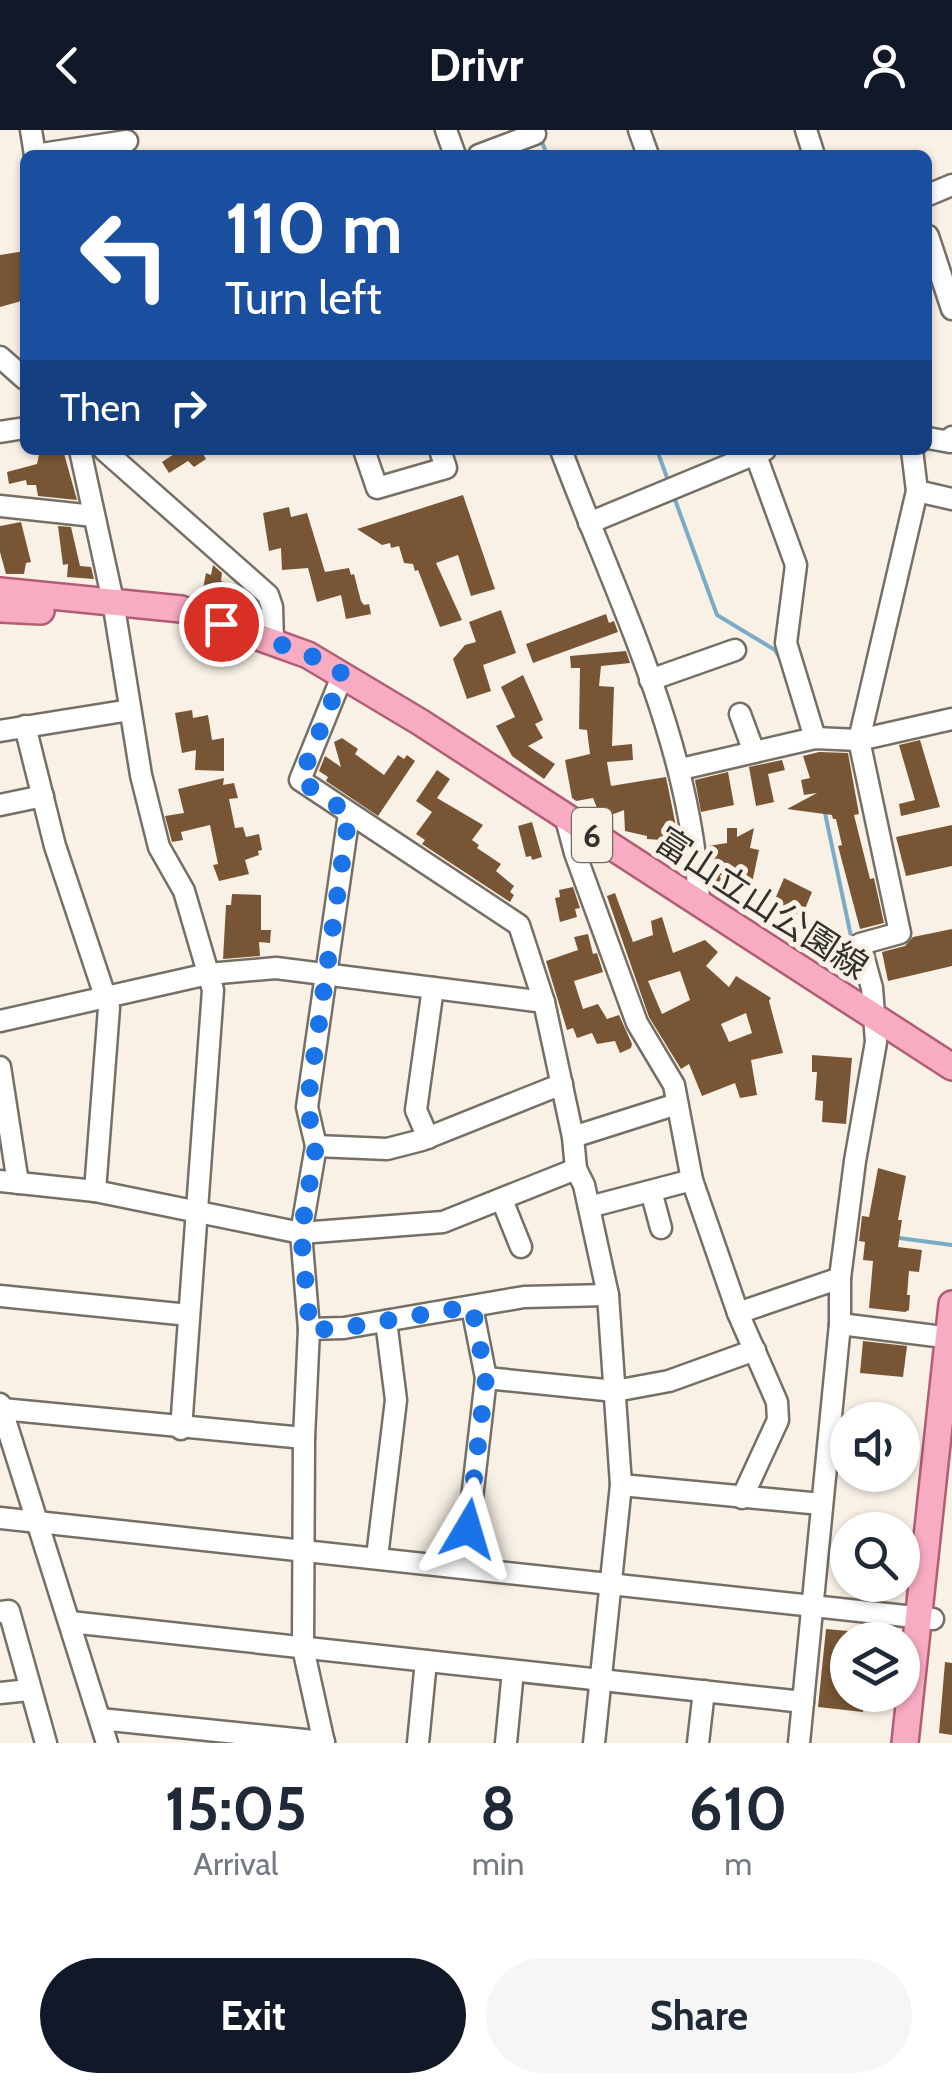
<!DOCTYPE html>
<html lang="en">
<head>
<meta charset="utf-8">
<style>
	body { margin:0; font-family:Cabin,"Noto Sans JP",sans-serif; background:#f6f6f7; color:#1f2937; height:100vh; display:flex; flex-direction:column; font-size:38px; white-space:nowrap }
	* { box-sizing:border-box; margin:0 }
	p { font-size:32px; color:#747a83 }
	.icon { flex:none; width:55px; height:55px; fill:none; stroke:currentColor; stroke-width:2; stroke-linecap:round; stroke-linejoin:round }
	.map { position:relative; height:1613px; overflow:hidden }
	.details { display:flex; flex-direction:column; background:#fff; flex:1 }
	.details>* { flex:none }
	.top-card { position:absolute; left:20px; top:20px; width:912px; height:305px; border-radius:15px; box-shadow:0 2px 8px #0004; background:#1a4fa0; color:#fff; overflow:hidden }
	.fabs { position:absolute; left:830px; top:1272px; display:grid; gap:20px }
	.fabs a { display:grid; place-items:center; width:90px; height:90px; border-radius:50%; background:#fff; box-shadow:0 2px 8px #0004; font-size:50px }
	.pin { position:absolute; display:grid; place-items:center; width:85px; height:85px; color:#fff; margin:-42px; border:5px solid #fff; border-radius:50%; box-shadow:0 2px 10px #0007 }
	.me { position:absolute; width:110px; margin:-55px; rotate:7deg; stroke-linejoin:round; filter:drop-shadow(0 0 8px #0008) }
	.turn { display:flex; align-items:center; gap:35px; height:210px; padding:0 40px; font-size:45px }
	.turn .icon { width:130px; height:130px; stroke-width:2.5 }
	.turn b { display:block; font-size:70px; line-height:85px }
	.then { display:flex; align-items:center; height:95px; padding:0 40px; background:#0003; gap:20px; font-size:38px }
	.eta { display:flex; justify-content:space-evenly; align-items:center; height:170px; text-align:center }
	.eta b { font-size:60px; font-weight:700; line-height:70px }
	.cta { display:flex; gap:20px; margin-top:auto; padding:20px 40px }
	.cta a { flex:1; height:115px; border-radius:60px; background:#111827; color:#fff; font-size:40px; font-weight:700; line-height:115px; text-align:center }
	.cta a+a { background:#f6f6f7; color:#1f2937 }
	header { display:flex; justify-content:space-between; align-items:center; height:130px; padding:0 40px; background:#111827; color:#fff; font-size:45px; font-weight:700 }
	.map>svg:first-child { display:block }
</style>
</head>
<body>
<header><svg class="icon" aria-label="back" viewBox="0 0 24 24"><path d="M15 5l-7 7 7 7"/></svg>Drivr<svg class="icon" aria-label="person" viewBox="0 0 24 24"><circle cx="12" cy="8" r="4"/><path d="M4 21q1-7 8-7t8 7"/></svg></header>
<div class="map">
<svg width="952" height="1613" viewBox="0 0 952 1613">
	<rect width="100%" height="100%" fill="#f9f1e6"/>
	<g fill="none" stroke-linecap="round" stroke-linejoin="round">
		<g stroke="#7bacc7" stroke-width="4">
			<path d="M 541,9 L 547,25"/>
			<path d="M 657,320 L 669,353"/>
			<path d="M 674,367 L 717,485 L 775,520 L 781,530"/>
			<path d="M 825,683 L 852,811"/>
			<path d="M 899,1108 L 952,1115"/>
			<path d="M 86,1581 L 96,1613"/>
		</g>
	</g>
	<g fill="#785635" fill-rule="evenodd">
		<path d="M 25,121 L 25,170 L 0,177 L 0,125 Z"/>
		<path d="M 40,320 L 63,320 L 77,370 L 38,366 L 36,355 L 27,355 L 26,350 L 9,354 L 7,342 L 37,334 Z"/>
		<path d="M 180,320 L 205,320 L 202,322 L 206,329 L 194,337 L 188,331 L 169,343 L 162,332 Z"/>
		<path d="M 463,365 L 495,459 L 471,466 L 458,425 L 436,433 L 462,490 L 440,497 L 418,440 L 415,441 L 413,434 L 404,433 L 399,416 L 391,418 L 390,413 L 382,415 L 357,399 Z"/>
		<path d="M 289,377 L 291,387 L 307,383 L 325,442 L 349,438 L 351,445 L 354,444 L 361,471 L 364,475 L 369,474 L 371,484 L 346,489 L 341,465 L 317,472 L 308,438 L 282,440 L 281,418 L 269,421 L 263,383 Z"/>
		<path d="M 21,392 L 31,432 L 26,433 L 24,444 L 6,444 L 0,422 L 0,396 Z"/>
		<path d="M 58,396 L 71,397 L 80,436 L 91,437 L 94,449 L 67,447 L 68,434 L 63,435 Z"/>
		<path d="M 213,435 L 222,443 L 221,451 L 239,457 L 237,466 L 203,459 L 206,443 L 211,445 Z"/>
		<path d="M 501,480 L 516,523 L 483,535 L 491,561 L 467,569 L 453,529 L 465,515 L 476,512 L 469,492 Z"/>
		<path d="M 606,484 L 609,493 L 614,491 L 618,502 L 533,533 L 526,514 Z"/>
		<path d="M 626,521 L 630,533 L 601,536 L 599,556 L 614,557 L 612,616 L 632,614 L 633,630 L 607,632 L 611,656 L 666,647 L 679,711 L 675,713 L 661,713 L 661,710 L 647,709 L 647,706 L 625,701 L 624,680 L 606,687 L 603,681 L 599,683 L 593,668 L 576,671 L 572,668 L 565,630 L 590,624 L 587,600 L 579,599 L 580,538 L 571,538 L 570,526 Z"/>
		<path d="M 523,545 L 543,590 L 535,594 L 543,608 L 528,616 L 555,634 L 544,649 L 512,626 L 496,596 L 515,587 L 501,557 Z"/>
		<path d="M 192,580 L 193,588 L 208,585 L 212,610 L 224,608 L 224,641 L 195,640 L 196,620 L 182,623 L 175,583 Z"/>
		<path d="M 342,608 L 358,619 L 355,624 L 384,645 L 398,625 L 404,629 L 407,625 L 415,631 L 378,686 L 326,651 L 328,647 L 319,641 L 325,626 L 341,637 L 334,612 Z"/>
		<path d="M 920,610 L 940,677 L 901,686 L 899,674 L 915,670 L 899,615 Z"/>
		<path d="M 819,622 L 848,623 L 859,684 L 854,685 L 870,749 L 874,748 L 884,793 L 860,799 L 838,716 L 842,715 L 836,689 L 833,689 L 832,685 L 787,679 L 817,663 L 804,665 L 801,650 L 810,648 L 803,626 Z"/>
		<path d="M 782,630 L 785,640 L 768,644 L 774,672 L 756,676 L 749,637 Z"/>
		<path d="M 437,640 L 450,649 L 437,668 L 483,695 L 472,710 L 479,715 L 477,718 L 501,734 L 496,741 L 514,756 L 510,762 L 514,765 L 510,772 L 422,714 L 425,710 L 416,704 L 432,682 L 416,671 Z"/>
		<path d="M 728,642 L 734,675 L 701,682 L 695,650 Z"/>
		<path d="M 224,648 L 223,655 L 234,653 L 238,668 L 229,669 L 235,698 L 243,697 L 246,707 L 259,704 L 262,720 L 258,721 L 259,725 L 245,730 L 249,744 L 219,751 L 213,735 L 218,734 L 210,695 L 181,702 L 183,710 L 172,712 L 165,686 L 184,683 L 178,659 Z"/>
		<path d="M 532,692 L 542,727 L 532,730 L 531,726 L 526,727 L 518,696 Z"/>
		<path d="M 952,695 L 952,736 L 906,746 L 896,707 Z"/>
		<path d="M 727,698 L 737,698 L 737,707 L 754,698 L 750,718 L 759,720 L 752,753 L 720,745 L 721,751 L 711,753 L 708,716 L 727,713 Z"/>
		<path d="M 784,748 L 812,762 L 802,786 L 773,774 Z"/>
		<path d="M 603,755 L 607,766 L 615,763 L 633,812 L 653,805 L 651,791 L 662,787 L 673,823 L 705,810 L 718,822 L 706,836 L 729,857 L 736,846 L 771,868 L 769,871 L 783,923 L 751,930 L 757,965 L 740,968 L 735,953 L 702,966 L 689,934 L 681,939 L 649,887 ZM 680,841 L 690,870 L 662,884 L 648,851 ZM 746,883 L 752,903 L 729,912 L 721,894 Z"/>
		<path d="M 573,757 L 580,778 L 575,779 L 577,787 L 560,792 L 555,768 L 560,767 L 559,760 Z"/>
		<path d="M 232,764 L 261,765 L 261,800 L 271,800 L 270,813 L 259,812 L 260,826 L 223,829 L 226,775 L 231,775 Z"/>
		<path d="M 952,799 L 952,836 L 888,851 L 882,822 L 905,816 L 913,807 Z"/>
		<path d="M 588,804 L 593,824 L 597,823 L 603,842 L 574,851 L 583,879 L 598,874 L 607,889 L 619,885 L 632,914 L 631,918 L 620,923 L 615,911 L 597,914 L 592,903 L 577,908 L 573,898 L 567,900 L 546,831 L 578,820 L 574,807 Z"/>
		<path d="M 812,925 L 852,928 L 846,994 L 822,992 L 823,971 L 815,970 L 817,942 L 812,942 Z"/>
		<path d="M 878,1038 L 906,1046 L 898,1090 L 902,1090 L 898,1117 L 922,1120 L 919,1142 L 909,1141 L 907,1165 L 910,1165 L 909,1180 L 905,1182 L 869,1178 L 873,1131 L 863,1130 L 865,1112 L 859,1111 L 862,1086 L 869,1087 Z"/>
		<path d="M 863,1211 L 907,1216 L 903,1247 L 860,1243 Z"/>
		<path d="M 826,1499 L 848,1501 L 848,1565 L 865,1565 L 863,1582 L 818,1577 Z"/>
		<path d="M 945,1532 L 952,1533 L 952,1605 L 939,1603 Z"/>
	</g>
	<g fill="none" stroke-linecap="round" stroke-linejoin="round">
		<defs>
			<g id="minor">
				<path d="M 31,0 L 35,25"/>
				<path d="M 446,0 L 455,25"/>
				<path d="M 639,0 L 648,25"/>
				<path d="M 806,0 L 814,25"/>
				<path d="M 35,25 L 127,11"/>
				<path d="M 479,25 L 535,4"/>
				<path d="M 928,65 L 952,55"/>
				<path d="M 928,106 L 952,179"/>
				<path d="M 0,227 L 25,249"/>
				<path d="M 0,302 L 25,298"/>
				<path d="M 928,308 L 950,312 L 952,307"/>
				<path d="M 80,320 L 113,471 L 141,645 L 159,717 L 184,761 L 213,860 L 181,1299"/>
				<path d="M 104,320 L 268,465 L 272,477 L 273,511"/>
				<path d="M 364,320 L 377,358 L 446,338 L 440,320"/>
				<path d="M 561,320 C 616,467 693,615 699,774"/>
				<path d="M 754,320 L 796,435 L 786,513 L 815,608"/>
				<path d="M 917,361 L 952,369"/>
				<path d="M 0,376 L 94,386"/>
				<path d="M 589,393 L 765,320"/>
				<path d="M 343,544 L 300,650 L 519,795 L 544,872 L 573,1007 L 576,1039 L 584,1055 L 608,1165 L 621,1355 L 594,1613"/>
				<path d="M 650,550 L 735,520"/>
				<path d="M 740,584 L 754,622"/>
				<path d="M 25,596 L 55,716 L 109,878 L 95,1061"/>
				<path d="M 0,601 L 130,580"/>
				<path d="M 681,639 L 815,608 L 859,610 L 952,589"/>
				<path d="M 0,675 L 43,666"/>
				<path d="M 566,689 L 575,723 L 637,893 L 674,955 L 692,1050 L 738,1183 L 777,1272 L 778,1290 L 742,1368"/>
				<path d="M 0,891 L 208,844 L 276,838 L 544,872"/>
				<path d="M 0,937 L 18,1053"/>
				<path d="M 573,1007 L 677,974"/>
				<path d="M 428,1008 L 416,980 L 433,858"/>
				<path d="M 316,1016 L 387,1019 L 422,1010 L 562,954"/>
				<path d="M 0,1051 L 95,1061 L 301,1103 L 443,1092 L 576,1039"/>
				<path d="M 651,1061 L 661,1098"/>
				<path d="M 502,1070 L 521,1117"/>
				<path d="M 589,1077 L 692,1050"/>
				<path d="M 0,1166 L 189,1185"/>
				<path d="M 738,1183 L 840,1148"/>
				<path d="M 840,1194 L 952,1208"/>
				<path d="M 309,1199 L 344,1198 L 524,1167 L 608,1165"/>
				<path d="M 486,1248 L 615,1261 L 669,1251 L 755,1220"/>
				<path d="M 0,1274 L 107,1613"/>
				<path d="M 2,1279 L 304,1308"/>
				<path d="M 621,1355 L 821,1374"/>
				<path d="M 0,1388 L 933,1489"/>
				<path d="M 377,1427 L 396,1270 L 386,1191"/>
				<path d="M 464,1437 L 486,1248 L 472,1177"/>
				<path d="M 0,1482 L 9,1481 L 46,1613"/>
				<path d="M 70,1492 L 803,1572"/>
				<path d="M 0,1563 L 29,1560"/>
				<path d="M 100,1589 L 324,1612"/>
				<path d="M 324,1613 L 303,1518 L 304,1308 L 309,1199 L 301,1103 L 316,1016 L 307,977 L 349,684"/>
				<path d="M 418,1613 L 426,1531"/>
				<path d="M 506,1613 L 513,1541"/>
				<path d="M 698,1613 L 704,1561"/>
				<path d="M 799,1613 L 840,1194 L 840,1148 L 855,1031 L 876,912 L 872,858 L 860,814 L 900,803 L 859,610 L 917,361 L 912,320"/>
			</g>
			<g id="major">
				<path d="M 0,461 L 181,479 L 308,525 L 420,592 L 952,937"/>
				<path d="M 0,479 L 41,481"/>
				<path d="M 905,1613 L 952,1174"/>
			</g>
		</defs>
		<use href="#minor" stroke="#766f66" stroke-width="25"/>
		<use href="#major" stroke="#b15d74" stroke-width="30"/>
		<use href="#minor" stroke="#fff" stroke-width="20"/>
		<use href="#major" stroke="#f8acc2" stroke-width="25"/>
	</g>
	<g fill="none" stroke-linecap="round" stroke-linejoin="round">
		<path stroke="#1a73e8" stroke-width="18" stroke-dasharray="0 32.4" d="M 221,494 L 308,524 L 343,544 L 300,650 L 349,684 L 307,977 L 316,1016 L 301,1103 L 310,1200 L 344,1198 L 472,1176 L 486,1248 L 468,1399"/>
	</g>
	<g text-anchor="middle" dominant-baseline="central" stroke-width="10" stroke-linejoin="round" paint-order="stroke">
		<rect fill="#f9f1e6" stroke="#6f6b64" stroke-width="2.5" x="572" y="678" width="40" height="54" rx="8"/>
		<g font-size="32" font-weight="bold" fill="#34312c">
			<text x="592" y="705">6</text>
		</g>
		<g font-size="35" fill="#34312c" stroke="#f9f1e6">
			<text transform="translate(762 773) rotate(33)">富山立山公園線</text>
		</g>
	</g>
</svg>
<div class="fabs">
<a><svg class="icon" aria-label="sound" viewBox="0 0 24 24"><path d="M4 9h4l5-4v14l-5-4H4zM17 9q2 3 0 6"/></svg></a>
<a><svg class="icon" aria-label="search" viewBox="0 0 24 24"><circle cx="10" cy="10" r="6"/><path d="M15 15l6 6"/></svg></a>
<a><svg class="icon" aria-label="layers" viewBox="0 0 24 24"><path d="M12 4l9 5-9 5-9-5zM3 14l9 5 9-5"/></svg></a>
</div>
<div class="pin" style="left:221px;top:494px;background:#d93025"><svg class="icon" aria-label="arrive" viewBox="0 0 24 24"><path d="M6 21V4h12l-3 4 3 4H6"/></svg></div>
<svg class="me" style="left:468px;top:1399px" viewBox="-20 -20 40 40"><path d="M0-17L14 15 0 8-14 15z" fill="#1a73e8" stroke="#fff" stroke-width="4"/></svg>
<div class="top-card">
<div class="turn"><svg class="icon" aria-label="left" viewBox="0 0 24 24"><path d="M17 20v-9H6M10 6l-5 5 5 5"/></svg><div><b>110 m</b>Turn left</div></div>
<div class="then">Then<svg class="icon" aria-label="right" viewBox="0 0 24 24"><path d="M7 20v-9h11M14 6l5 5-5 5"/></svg></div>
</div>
</div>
<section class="details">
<div class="eta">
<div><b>15:05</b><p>Arrival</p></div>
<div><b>8</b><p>min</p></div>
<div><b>610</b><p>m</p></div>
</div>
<div class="cta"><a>Exit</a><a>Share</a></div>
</section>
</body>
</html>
